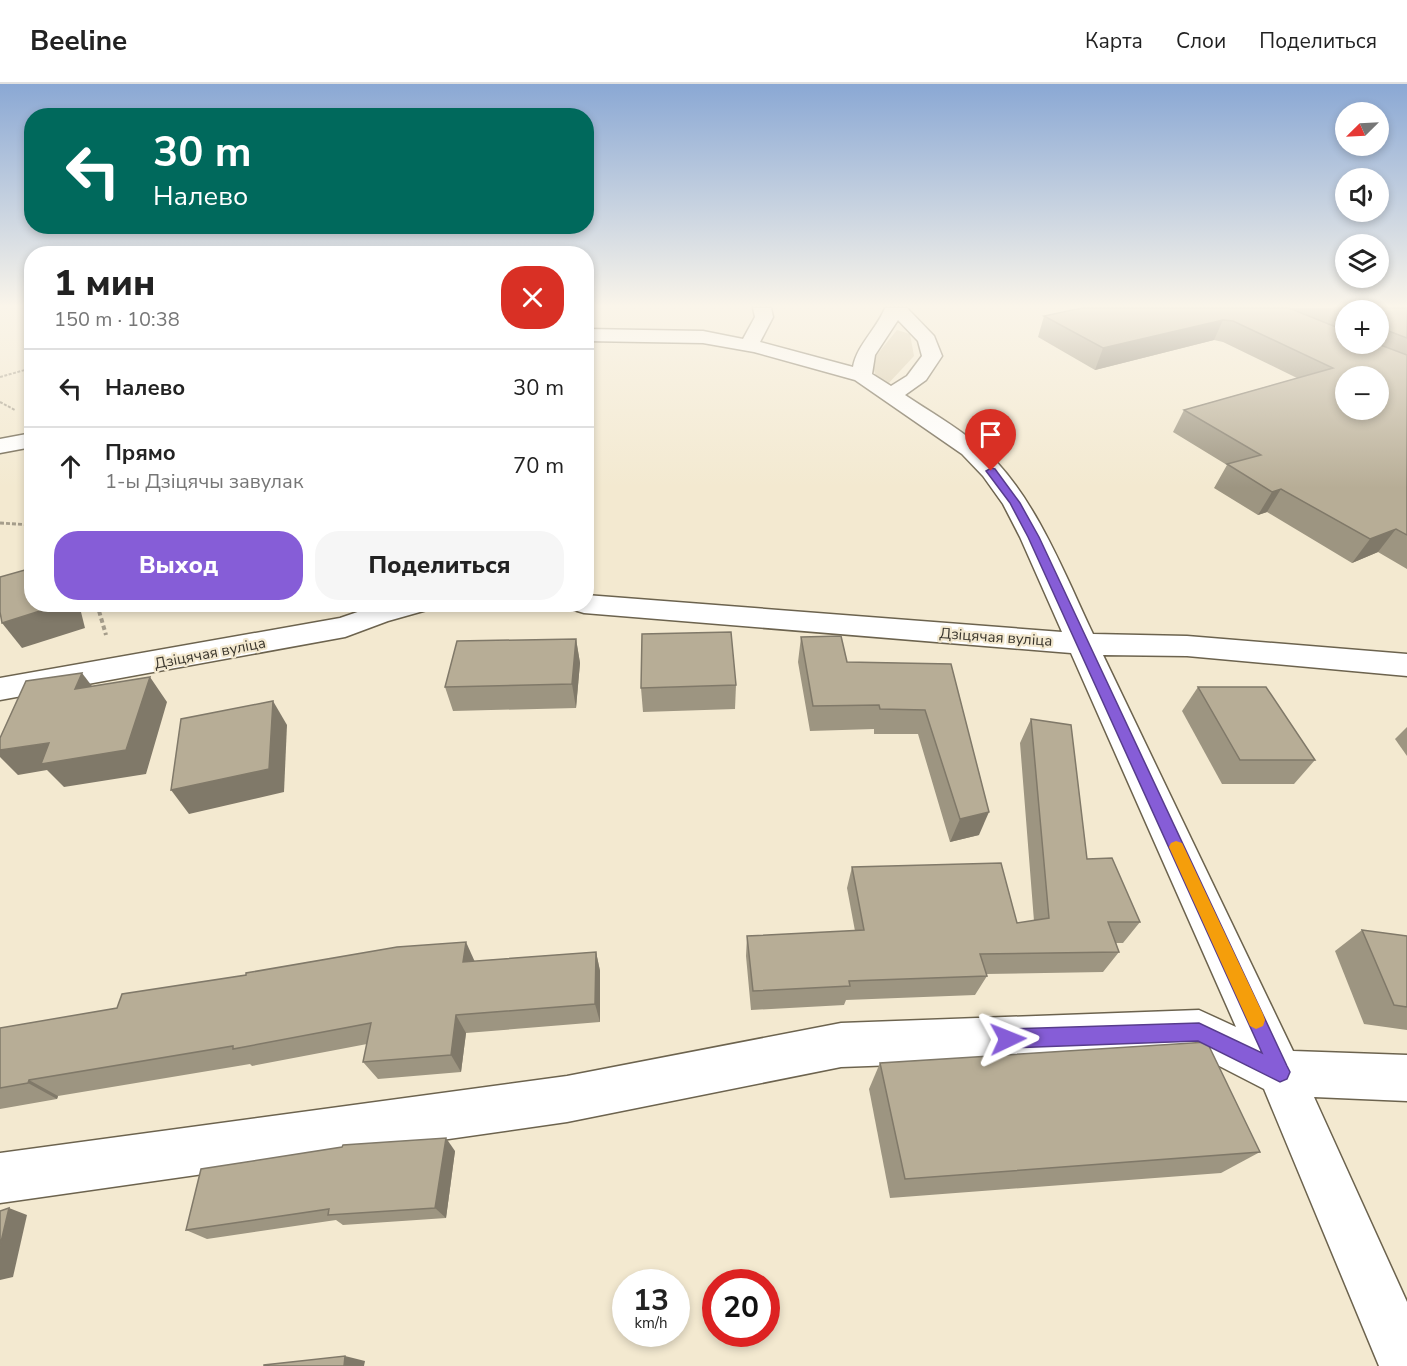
<!DOCTYPE html>
<html lang="ru">
<head>
<meta charset="utf-8">
<style>
	body { margin:0; font-family:"Nunito Sans",sans-serif; background:#f6f6f6; color:#222; height:100vh; display:flex; flex-direction:column; font-size:22px; white-space:nowrap }
	* { box-sizing:border-box; margin:0 }
	p { font-size:20px; color:#767676 }
	.icon { flex:none; width:33px; height:33px; fill:none; stroke:currentColor; stroke-width:2; stroke-linecap:round; stroke-linejoin:round }
	.map { position:relative; flex:1; overflow:hidden }
	.panel { position:absolute; left:24px; top:162px; width:570px; height:366px; display:flex; flex-direction:column; background:#fff; border-radius:24px; box-shadow:0 3px 9px #0003 }
	.panel>* { flex:none }
	.top-card { position:absolute; left:24px; top:24px; width:570px; height:126px; border-radius:24px; box-shadow:0 3px 9px #0003; background:#00695c; color:#fff; overflow:hidden }
	.needle { width:39px; rotate:246deg }
	.controls { position:absolute; left:1335px; top:18px; display:grid; gap:12px }
	.controls a { display:grid; place-items:center; width:54px; height:54px; border-radius:50%; background:#fff; box-shadow:0 3px 9px #0003; font-size:30px }
	.speed { position:absolute; left:612px; top:1185px; display:flex; gap:12px; font-size:30px; font-weight:700; text-align:center }
	.speed>* { display:grid; place-content:center; width:78px; height:78px; border-radius:50%; background:#fff; box-shadow:0 3px 9px #0003; line-height:1 }
	.speed small { font-size:15px; font-weight:400 }
	.speed .limit { border:9px solid #d22; background:#fff; color:#111 }
	.pin { position:absolute; display:grid; place-items:center; width:51px; height:51px; color:#fff; margin:-62px -26px; border-radius:50% 50% 50% 0; rotate:-45deg; box-shadow:0 0 6px #0007 }
	.pin .icon { rotate:45deg }
	.me { position:absolute; width:66px; margin:-33px; rotate:88deg; stroke-linejoin:round; filter:drop-shadow(0 0 4px #0008) }
	.turn { display:flex; align-items:center; gap:21px; height:126px; padding:0 30px; font-size:27px }
	.turn .icon { width:78px; height:78px; stroke-width:2.5 }
	.turn b { display:block; font-size:42px; line-height:51px }
	.round { display:grid; place-items:center; flex:none; width:63px; height:63px; border-radius:24px; background:#f6f6f6 }
	.overview { display:flex; align-items:center; justify-content:space-between; height:102px; padding:0 30px }
	h1 { font-size:36px; font-weight:800; line-height:45px }
	.cta { display:flex; gap:12px; margin-top:auto; padding:12px 30px }
	.cta a { flex:1; height:69px; border-radius:24px; background:#865dd7; color:#fff; font-size:24px; font-weight:800; line-height:69px; text-align:center }
	.cta a+a { background:#f6f6f6; color:#222 }
	ul { padding:0; list-style:none }
	li { display:flex; align-items:center; gap:18px; height:78px; padding:0 30px; border-top:2px solid #e0e0e0 }
	li div { flex:1 }
	li b { display:block; font-size:22px }
	li em { font-style:normal }
	header { display:flex; align-items:center; gap:36px; box-sizing:border-box; height:84px; padding:0 30px; background:#fff; border-bottom:2px solid #e0e0e0 }
	header strong { font-size:28px }
	nav { display:flex; gap:33px; margin-inline-start:auto; font-size:21px }
	.map>svg:first-child { display:block }
</style>
</head>
<body>
<header>
<strong>Beeline</strong>
<nav><a>Карта</a><a>Слои</a><a>Поделиться</a></nav>
</header>
<div class="map">
<svg width="1407" height="1282" viewBox="0 0 1407 1282">
	<rect width="100%" height="100%" fill="#f3e9d0"/>
	<path fill="#d7caab" d="M 897,246 L 910,250 L 914,272 L 887,301 L 876,292 L 871,278 Z"/>
	<g fill="none" stroke-linecap="round" stroke-linejoin="round">
		<defs>
			<g id="minor">
				<path d="M 753,224 L 771,224 L 773,233 L 760,258 L 853,283 C 857,261 876,246 885,224 L 907,224 L 934,252 L 942,272 L 926,296 L 905,311 C 929,327 955,342 977,360 C 1031,402 1064,489 1093,550 L 1187,552 L 1407,570 L 1407,592 L 1187,572 L 1103,571 L 1293,967 L 1407,971 L 1407,1017 L 1314,1013 L 1407,1218 L 1407,1282 L 1379,1282 L 1264,1005 L 1196,970 L 841,983 L 567,1038 L 0,1119 L 0,1069 L 567,992 L 841,939 L 1199,926 L 1236,943 L 1071,569 L 584,529 L 574,526 L 570,520 L 586,520 L 586,511 L 1062,548 L 1020,453 L 1003,420 L 983,392 L 962,370 L 855,296 L 754,268 L 703,259 L 586,257 L 586,245 L 703,247 L 743,255 L 755,233 ZM 898,236 L 918,257 L 922,272 L 907,292 L 891,302 L 872,290 L 875,271 Z"/>
				<path d="M 32,349 L 32,363 L 0,369 L 0,355 Z"/>
				<path d="M 378,521 L 431,520 L 427,526 L 388,537 L 345,553 L 0,616 L 0,594 L 340,534 Z"/>
			</g>
		</defs>
		<use href="#minor" stroke="#6c634e" stroke-width="3"/>
		<g stroke="#a59d8b" stroke-width="2" stroke-dasharray="3 1.5" stroke-linecap="butt">
			<path d="M 0,293 L 32,284"/>
			<path d="M 0,318 L 15,326"/>
		</g>
		<path stroke="#a59d8b" stroke-width="3" stroke-dasharray="4 2" stroke-linecap="butt" d="M 0,439 L 32,441"/>
		<path stroke="#a59d8b" stroke-width="4" stroke-dasharray="4.5 3" stroke-linecap="butt" d="M 97,520 L 106,551"/>
		<use href="#minor" fill="#fff" fill-rule="evenodd"/>
	</g>
	<g fill="#9d9581" fill-rule="evenodd">
		<path d="M 1082,224 L 1407,224 L 1407,485 L 1378,468 L 1352,479 L 1267,428 L 1258,431 L 1214,404 L 1227,381 L 1173,348 L 1184,326 L 1297,294 L 1223,258 L 1214,256 L 1095,286 L 1038,253 L 1044,232 ZM 1346,226 L 1378,226 L 1378,260 L 1346,260 Z"/>
		<path d="M 801,553 L 847,578 L 951,580 L 979,751 L 950,758 L 918,650 L 874,650 L 874,645 L 810,647 L 798,578 Z"/>
		<path d="M 576,555 L 580,579 L 576,624 L 453,627 L 445,603 Z"/>
		<path d="M 736,601 L 735,625 L 643,628 L 641,604 Z"/>
		<path d="M 1198,603 L 1315,676 L 1294,700 L 1222,700 L 1182,627 Z"/>
		<path d="M 1031,635 L 1087,775 L 1140,838 L 1123,859 L 1116,859 L 1119,868 L 1103,888 L 986,890 L 987,892 L 975,911 L 846,916 L 844,921 L 751,926 L 746,872 L 747,852 L 855,847 L 847,804 L 852,783 L 1017,839 L 1034,837 L 1020,659 Z"/>
		<path d="M 1407,643 L 1407,672 L 1395,655 Z"/>
		<path d="M 1362,846 L 1407,852 L 1407,946 L 1364,940 L 1335,867 Z"/>
		<path d="M 596,868 L 600,887 L 600,938 L 466,949 L 461,988 L 378,995 L 363,978 L 367,960 L 252,982 L 250,980 L 58,1012 L 57,1015 L 0,1025 L 0,944 L 475,877 Z"/>
		<path d="M 880,979 L 1260,1068 L 1221,1089 L 890,1114 L 869,1005 Z"/>
		<path d="M 455,1067 L 446,1134 L 343,1141 L 336,1136 L 207,1155 L 186,1146 Z"/>
	</g>
	<g fill="#807969">
		<path d="M 1223,236 L 1214,256 L 1095,286 L 1103,264 Z"/>
		<path d="M 1281,405 L 1267,428 L 1258,431 L 1272,408 Z"/>
		<path d="M 1396,445 L 1378,468 L 1352,479 L 1370,455 Z"/>
		<path d="M 62,520 L 79,520 L 85,544 L 22,564 L 2,539 Z"/>
		<path d="M 576,555 L 580,579 L 576,624 L 572,600 Z"/>
		<path d="M 82,589 L 101,614 L 75,605 Z"/>
		<path d="M 150,593 L 167,618 L 146,690 L 64,703 L 47,686 L 18,691 L 0,673 L 0,666 L 49,659 Z"/>
		<path d="M 273,617 L 287,641 L 284,708 L 189,730 L 171,706 Z"/>
		<path d="M 989,728 L 979,751 L 950,758 L 960,735 Z"/>
		<path d="M 466,858 L 475,878 L 463,878 Z"/>
		<path d="M 596,868 L 600,887 L 600,938 L 595,920 Z"/>
		<path d="M 456,931 L 466,949 L 461,988 L 451,971 Z"/>
		<path d="M 29,996 L 58,1012 L 57,1015 L 28,999 Z"/>
		<path d="M 446,1054 L 455,1067 L 446,1134 L 435,1124 Z"/>
		<path d="M 9,1124 L 27,1131 L 13,1193 L 0,1196 L 0,1162 Z"/>
		<path d="M 345,1272 L 365,1277 L 364,1282 L 344,1282 Z"/>
	</g>
	<g fill="#b7ad96" stroke="#807969" stroke-width="1.5" fill-rule="evenodd">
		<path d="M 1082,224 L 1289,224 L 1346,247 L 1346,260 L 1378,260 L 1407,271 L 1407,451 L 1396,445 L 1370,455 L 1281,405 L 1272,408 L 1227,380 L 1261,371 L 1184,326 L 1333,284 L 1233,237 L 1223,236 L 1103,264 L 1044,232 ZM 1346,292 L 1378,292 L 1378,326 L 1346,326 Z"/>
		<path d="M 1333,224 L 1407,224 L 1407,254 L 1378,243 L 1378,226 L 1346,226 L 1346,230 Z"/>
		<path d="M 32,484 L 32,520 L 62,520 L 2,539 L 0,528 L 0,493 Z"/>
		<path d="M 731,548 L 736,601 L 641,604 L 642,550 Z"/>
		<path d="M 841,552 L 847,578 L 951,580 L 989,728 L 960,735 L 925,626 L 880,625 L 879,621 L 813,622 L 801,553 Z"/>
		<path d="M 576,555 L 572,600 L 445,603 L 457,557 Z"/>
		<path d="M 82,589 L 75,605 L 150,593 L 126,666 L 41,680 L 49,659 L 0,666 L 0,654 L 26,597 Z"/>
		<path d="M 1198,603 L 1266,603 L 1315,676 L 1240,676 Z"/>
		<path d="M 273,617 L 269,685 L 171,706 L 181,635 Z"/>
		<path d="M 1031,635 L 1071,641 L 1087,775 L 1112,774 L 1140,838 L 1108,838 L 1119,868 L 980,870 L 987,892 L 849,897 L 850,902 L 753,907 L 747,852 L 864,846 L 852,783 L 1001,779 L 1017,839 L 1049,834 Z"/>
		<path d="M 1362,846 L 1407,852 L 1407,923 L 1394,921 Z"/>
		<path d="M 466,858 L 463,878 L 596,868 L 595,920 L 456,931 L 451,971 L 363,978 L 371,939 L 233,965 L 233,962 L 29,996 L 28,999 L 0,1004 L 0,944 L 117,924 L 122,910 L 246,891 L 246,889 L 397,863 Z"/>
		<path d="M 1207,958 L 1260,1068 L 905,1095 L 880,979 Z"/>
		<path d="M 446,1054 L 435,1124 L 328,1131 L 329,1125 L 186,1146 L 201,1085 L 342,1063 L 343,1061 Z"/>
		<path d="M 9,1124 L 0,1162 L 0,1127 Z"/>
		<path d="M 345,1272 L 344,1282 L 264,1282 L 264,1281 Z"/>
	</g>
	<linearGradient id="sky" x2="0" y2="1"><stop stop-color="#8aa8d4"/><stop offset="0.55" stop-color="#faf5ea"/><stop offset="1" stop-color="#faf5ea" stop-opacity="0"/></linearGradient>
	<rect width="1407" height="404" fill="url(#sky)"/>
	<path fill="#865dd7" stroke="#573c8c" stroke-width="1.5" d="M 991,384 L 995,385 L 1020,419 L 1039,453 L 1287,982 L 1290,988 L 1287,995 L 1280,998 L 1198,957 L 1008,964 L 1002,961 L 999,955 L 1002,948 L 1008,945 L 1199,939 L 1262,969 L 1028,453 L 1010,419 L 986,387 Z"/>
	<path fill="#f59e0b" d="M 1176,757 L 1182,759 L 1263,930 L 1265,936 L 1263,942 L 1256,945 L 1250,942 L 1169,763 L 1171,759 Z"/>
	<g text-anchor="middle" dominant-baseline="central" stroke-width="4.5" stroke-linejoin="round" paint-order="stroke">
		<g font-size="15" fill="#39352c" stroke="#f3e9d0">
			<text transform="translate(996 553) rotate(4)">Дзіцячая вуліца</text>
			<text transform="translate(210 569) rotate(-11)">Дзіцячая вуліца</text>
		</g>
	</g>
</svg>
<div class="controls">
<a><svg class="needle" viewBox="-14 -14 28 28"><path d="M0-13l5 13h-10z" fill="#e53935"/><path d="M0 13l5-13h-10z" fill="#767676"/></svg></a>
<a><svg class="icon" aria-label="sound" viewBox="0 0 24 24"><path d="M4 9h4l5-4v14l-5-4H4zM17 9q2 3 0 6"/></svg></a>
<a><svg class="icon" aria-label="layers" viewBox="0 0 24 24"><path d="M12 4l9 5-9 5-9-5zM3 14l9 5 9-5"/></svg></a>
<a>+</a>
<a>−</a>
</div>
<div class="speed"><div>13<small>km/h</small></div><div class="limit">20</div></div>
<div class="pin" style="left:991px;top:387px;background:#d93025"><svg class="icon" aria-label="arrive" viewBox="0 0 24 24"><path d="M6 21V4h12l-3 4 3 4H6"/></svg></div>
<svg class="me" style="left:1008px;top:955px" viewBox="-20 -20 40 40"><path d="M0-17L14 15 0 8-14 15z" fill="#865dd7" stroke="#fff" stroke-width="4"/></svg>
<div class="top-card">
<div class="turn"><svg class="icon" aria-label="left" viewBox="0 0 24 24"><path d="M17 20v-9H6M10 6l-5 5 5 5"/></svg><div><b>30 m</b>Налево</div></div>
</div>
<section class="panel">
<div class="overview"><div><h1>1 мин</h1><p>150 m · 10:38</p></div><a class="round" style="background:#d93025;color:#fff"><svg class="icon" aria-label="close" viewBox="0 0 24 24"><path d="M6 6l12 12M18 6L6 18"/></svg></a></div>
<ul>
<li><svg class="icon" aria-label="left" viewBox="0 0 24 24"><path d="M17 20v-9H6M10 6l-5 5 5 5"/></svg><div><b>Налево</b></div><em>30 m</em></li>
<li><svg class="icon" aria-label="ahead" viewBox="0 0 24 24"><path d="M12 20V5M6 11l6-6 6 6"/></svg><div><b>Прямо</b><p>1-ы Дзіцячы завулак</p></div><em>70 m</em></li>
</ul>
<div class="cta"><a>Выход</a><a>Поделиться</a></div>
</section>
</div>
</body>
</html>
